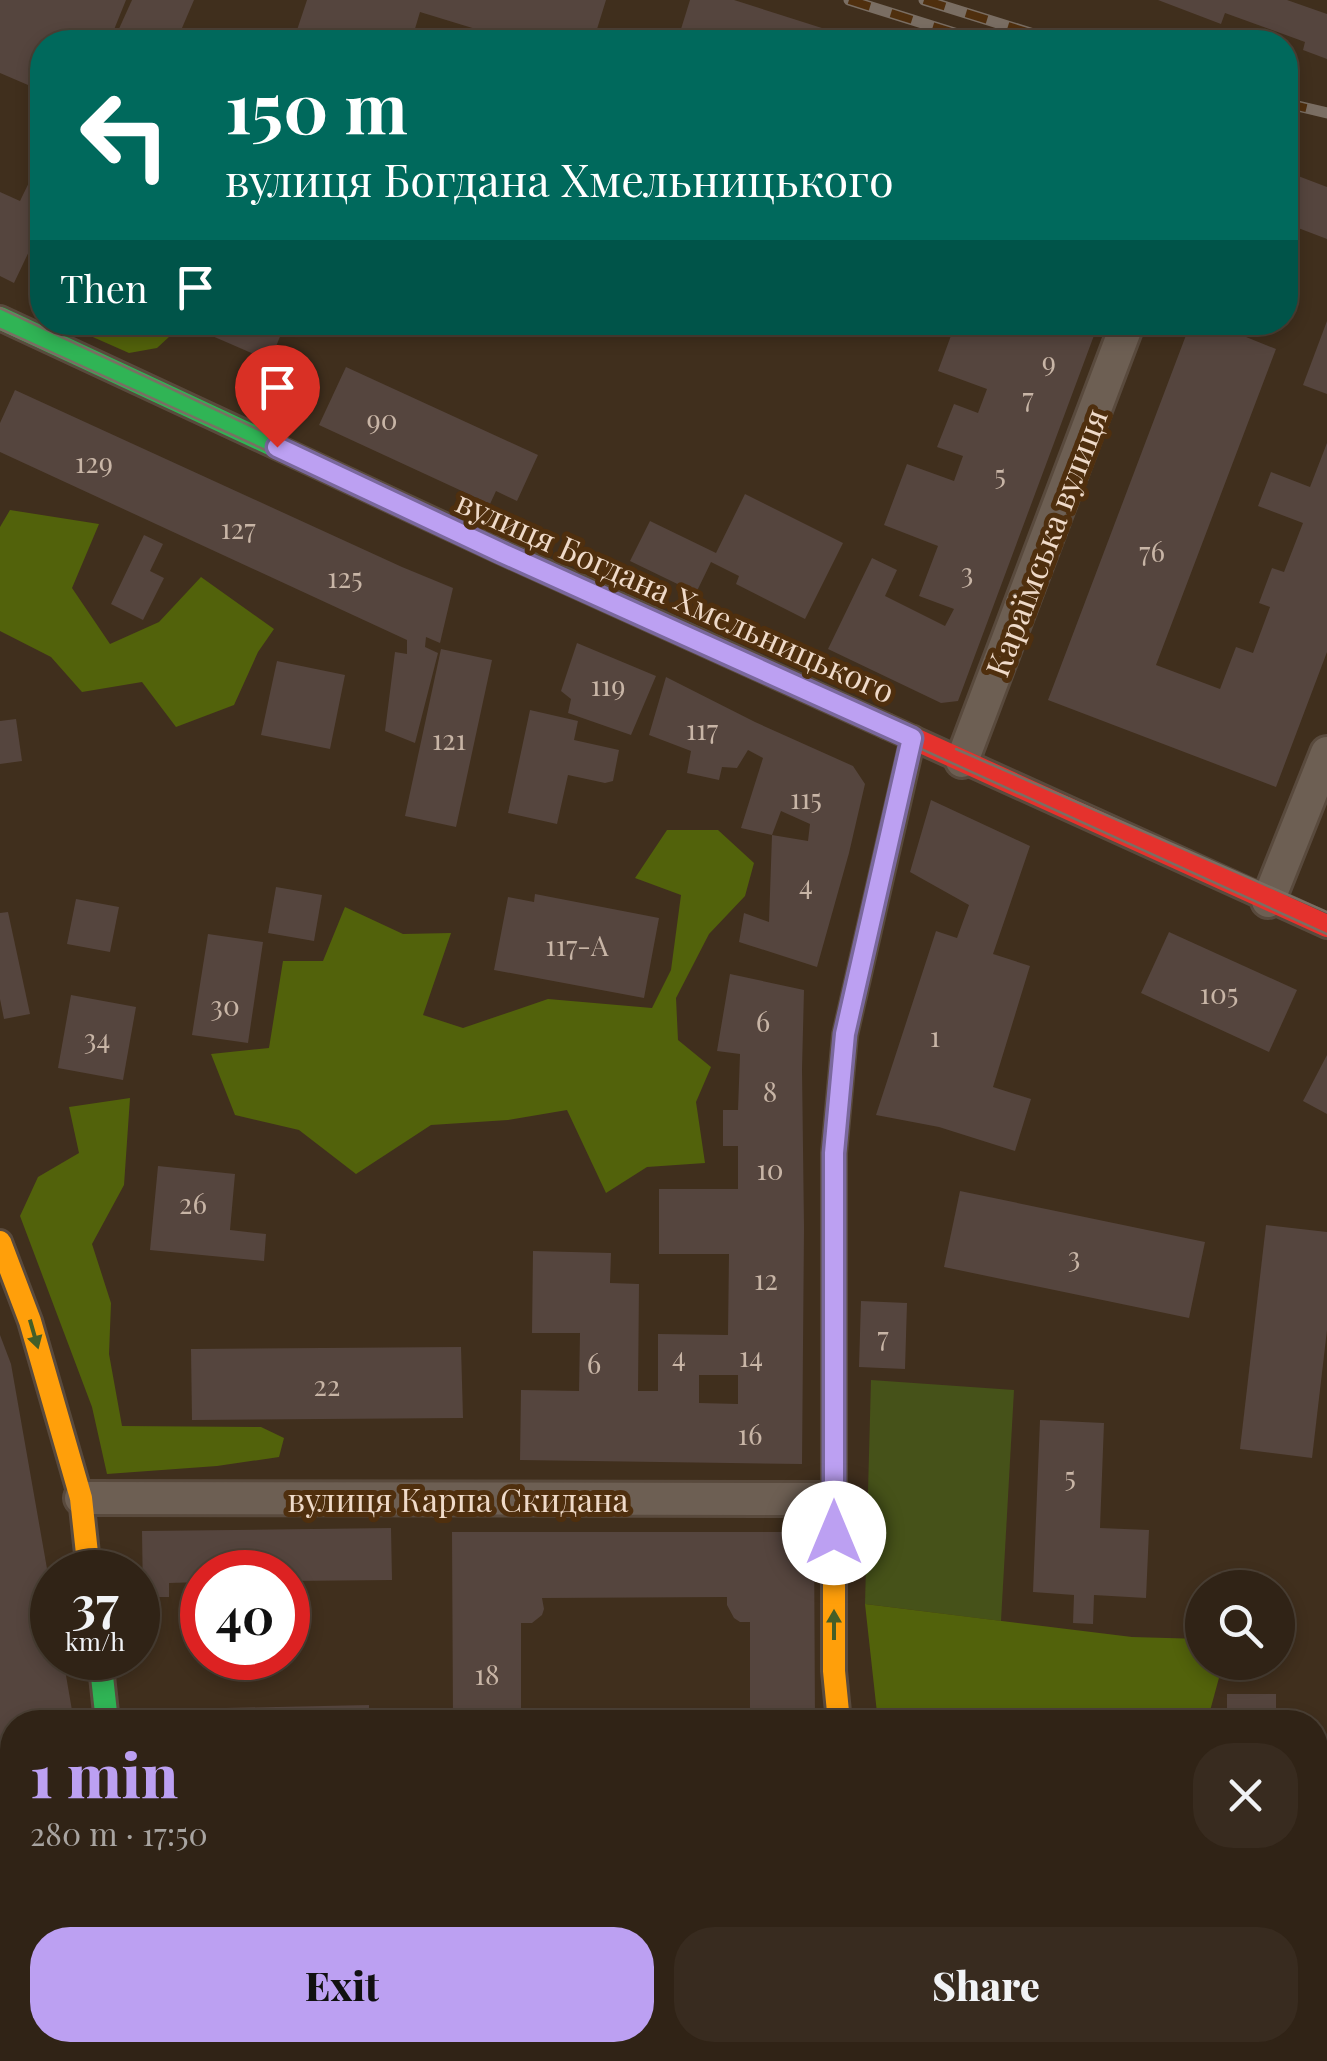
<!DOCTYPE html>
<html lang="en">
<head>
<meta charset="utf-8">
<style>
	body { margin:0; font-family:"Playfair Display",serif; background:#382b1f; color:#f1f3f6; height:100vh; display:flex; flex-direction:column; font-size:38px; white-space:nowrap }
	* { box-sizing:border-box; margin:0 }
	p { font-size:32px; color:#a8a4a1 }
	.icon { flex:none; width:55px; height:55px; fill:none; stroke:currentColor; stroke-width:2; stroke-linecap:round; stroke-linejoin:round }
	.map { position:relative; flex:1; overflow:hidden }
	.sheet { position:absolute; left:0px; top:1710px; width:1328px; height:352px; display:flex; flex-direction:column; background:#302316; border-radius:40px 40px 0 0; box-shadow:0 5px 15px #0003,0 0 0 2px #4b4035 }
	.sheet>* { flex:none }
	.guide { position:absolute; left:30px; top:30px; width:1268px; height:305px; border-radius:40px; box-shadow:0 5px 15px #0003,0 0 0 2px #4b4035; background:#00695c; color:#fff; overflow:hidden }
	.tools { position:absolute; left:1185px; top:1570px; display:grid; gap:20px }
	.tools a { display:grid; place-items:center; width:110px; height:110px; border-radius:50%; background:#302316; box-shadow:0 5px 15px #0003,0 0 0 2px #4b4035; font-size:50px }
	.speed { position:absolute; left:30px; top:1550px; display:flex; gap:20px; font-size:50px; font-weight:700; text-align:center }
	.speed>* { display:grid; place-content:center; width:130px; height:130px; border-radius:50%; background:#302316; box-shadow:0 5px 15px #0003,0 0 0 2px #4b4035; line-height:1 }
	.speed small { font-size:25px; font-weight:400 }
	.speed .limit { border:15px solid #d22; background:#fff; color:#111 }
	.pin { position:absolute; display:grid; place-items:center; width:85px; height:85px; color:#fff; margin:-102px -42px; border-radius:50% 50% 50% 0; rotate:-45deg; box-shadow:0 0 10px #0007 }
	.pin .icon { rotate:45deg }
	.me { position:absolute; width:110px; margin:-55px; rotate:0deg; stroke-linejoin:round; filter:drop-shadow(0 0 8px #0008) }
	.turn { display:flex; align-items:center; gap:35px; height:210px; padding:0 30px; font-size:45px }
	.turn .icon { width:130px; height:130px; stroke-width:2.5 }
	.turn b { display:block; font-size:70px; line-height:85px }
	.then { display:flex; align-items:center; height:95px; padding:0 30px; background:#0003; gap:20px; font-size:38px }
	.round { display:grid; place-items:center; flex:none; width:105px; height:105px; border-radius:40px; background:#382b1f }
	.headline { display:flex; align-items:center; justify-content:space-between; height:170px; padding:0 30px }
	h1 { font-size:60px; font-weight:800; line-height:75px; color:#bca0f2 }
	.action { display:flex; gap:20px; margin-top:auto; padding:20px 30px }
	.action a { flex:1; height:115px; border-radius:40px; background:#bca0f2; color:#111; font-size:40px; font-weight:800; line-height:115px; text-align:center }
	.action a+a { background:#382b1f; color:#f1f3f6 }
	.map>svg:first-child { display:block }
</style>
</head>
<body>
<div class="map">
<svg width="1327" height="2061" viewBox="0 0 1327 2061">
	<rect width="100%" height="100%" fill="#402f1d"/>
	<path fill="#465219" d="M 871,1380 L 1014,1390 L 1001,1621 L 865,1604 Z"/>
	<g fill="#52620b">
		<path d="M 73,323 L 184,323 L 157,348 L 129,353 L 77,330 Z"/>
		<path d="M 10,510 L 99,524 L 72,588 L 110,644 L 159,622 L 201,577 L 274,629 L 258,652 L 234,705 L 176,727 L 142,682 L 82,692 L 51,657 L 0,631 L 0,527 Z"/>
		<path d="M 667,830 L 718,830 L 754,863 L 745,896 L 709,934 L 676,998 L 678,1040 L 711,1067 L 696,1102 L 705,1163 L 647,1167 L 606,1193 L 567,1110 L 508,1120 L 431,1125 L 356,1174 L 299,1130 L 235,1115 L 211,1054 L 269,1048 L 283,961 L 323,961 L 345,907 L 403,934 L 451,933 L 423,1015 L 463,1028 L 548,999 L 652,1008 L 671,970 L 681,895 L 635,878 Z"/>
		<path d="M 130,1098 L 124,1185 L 92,1244 L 111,1303 L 109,1354 L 122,1426 L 261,1427 L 284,1438 L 279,1457 L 217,1466 L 107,1474 L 92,1407 L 20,1216 L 38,1177 L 79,1153 L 69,1107 Z"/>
		<path d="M 865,1604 L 1132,1637 L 1202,1639 L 1202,1662 L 1223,1663 L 1207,1722 L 878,1722 Z"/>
		<path d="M 959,2050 L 1122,2050 L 1104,2061 L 962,2061 Z"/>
	</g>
	<g fill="#55453e" fill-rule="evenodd">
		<path d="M 0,0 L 126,0 L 109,42 L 42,42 L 42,91 L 0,73 Z"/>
		<path d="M 132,0 L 194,0 L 176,42 L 113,42 Z"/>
		<path d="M 307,0 L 606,0 L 593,42 L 518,42 L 420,12 L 411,42 L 293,42 Z"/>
		<path d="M 690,0 L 734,0 L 866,42 L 677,42 Z"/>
		<path d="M 1158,0 L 1287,0 L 1327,14 L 1327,59 L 1303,50 L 1305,42 L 1225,13 L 1221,24 Z"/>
		<path d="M 37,166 L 42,169 L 42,224 L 14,283 L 0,276 L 0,192 L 20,201 Z"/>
		<path d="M 1285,171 L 1327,187 L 1327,239 L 1285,223 Z"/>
		<path d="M 1327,321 L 1327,394 L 1303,385 Z"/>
		<path d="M 180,322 L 286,322 L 270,361 Z"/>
		<path d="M 956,322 L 997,322 L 1012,328 L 1014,322 L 1099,322 L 958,701 L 941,703 L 828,649 L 872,558 L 897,570 L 885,596 L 945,626 L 954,609 L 919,596 L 938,546 L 884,525 L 907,464 L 954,481 L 963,456 L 937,447 L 954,404 L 978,413 L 987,389 L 938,371 Z"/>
		<path d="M 1191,322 L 1209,322 L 1276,349 L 1156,665 L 1220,689 L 1236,647 L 1253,653 L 1270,607 L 1259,603 L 1272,568 L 1284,572 L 1303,523 L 1258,506 L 1271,472 L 1310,487 L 1327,443 L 1327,652 L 1276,787 L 1048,700 Z"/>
		<path d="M 346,367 L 538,455 L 517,501 L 496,491 L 490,504 L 319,425 Z"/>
		<path d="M 15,390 L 402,567 L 453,588 L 440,643 L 426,637 L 425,647 L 438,653 L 415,743 L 385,731 L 395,652 L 407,654 L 407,640 L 0,452 L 0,423 Z"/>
		<path d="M 745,494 L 843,543 L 805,619 L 736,584 L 739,576 L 711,562 L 696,593 L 630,561 L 650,521 L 716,553 Z"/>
		<path d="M 144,535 L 163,544 L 150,571 L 164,578 L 143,620 L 111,604 Z"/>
		<path d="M 577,643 L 656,676 L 631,735 L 568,713 L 571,699 L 561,691 Z"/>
		<path d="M 441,649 L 492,660 L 456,827 L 405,816 Z"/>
		<path d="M 277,661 L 345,675 L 330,749 L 261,735 Z"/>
		<path d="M 666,677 L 755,722 L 853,766 L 865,784 L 849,853 L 817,967 L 739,942 L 744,913 L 769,922 L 772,835 L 741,828 L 763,758 L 748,750 L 737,768 L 722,767 L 719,780 L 687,773 L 691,751 L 649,735 ZM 781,811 L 810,824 L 808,841 L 772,835 Z"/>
		<path d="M 530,710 L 578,721 L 574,740 L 619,750 L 613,781 L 605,783 L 568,775 L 557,824 L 508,813 Z"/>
		<path d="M 16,719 L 22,761 L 0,764 L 0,721 Z"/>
		<path d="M 931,800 L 1030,846 L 993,954 L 1030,966 L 993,1087 L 1031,1099 L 1015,1151 L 939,1127 L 876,1115 L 936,931 L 957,938 L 969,905 L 910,872 Z"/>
		<path d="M 276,887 L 322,895 L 314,941 L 268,933 Z"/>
		<path d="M 535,894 L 659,918 L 644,998 L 494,970 L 508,897 L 534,902 Z"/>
		<path d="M 76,899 L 119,907 L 110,952 L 67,944 Z"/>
		<path d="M 8,912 L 30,1014 L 4,1019 L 0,999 L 0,913 Z"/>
		<path d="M 1169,932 L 1297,990 L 1269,1052 L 1141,993 Z"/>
		<path d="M 208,934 L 263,942 L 248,1043 L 192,1035 Z"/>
		<path d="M 730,974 L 804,990 L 802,1069 L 804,1228 L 802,1464 L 520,1460 L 521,1390 L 579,1391 L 580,1333 L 532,1333 L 533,1251 L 611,1253 L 610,1283 L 639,1284 L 638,1391 L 658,1391 L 658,1334 L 728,1335 L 729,1254 L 659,1254 L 659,1189 L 738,1189 L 738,1146 L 723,1146 L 723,1110 L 738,1110 L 740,1054 L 717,1051 ZM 699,1375 L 738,1375 L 738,1404 L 699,1403 Z"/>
		<path d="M 71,995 L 136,1007 L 123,1080 L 58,1068 Z"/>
		<path d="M 1327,1055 L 1327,1114 L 1303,1101 Z"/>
		<path d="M 158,1166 L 235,1174 L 230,1230 L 266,1234 L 264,1261 L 150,1250 Z"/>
		<path d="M 960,1191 L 1205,1242 L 1189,1318 L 944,1267 Z"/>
		<path d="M 1266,1225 L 1327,1232 L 1327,1330 L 1312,1458 L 1240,1449 Z"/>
		<path d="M 861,1301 L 907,1303 L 905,1369 L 859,1367 Z"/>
		<path d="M 0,1335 L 11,1364 L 52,1597 L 52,1658 L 63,1658 L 74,1722 L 12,1722 L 12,1764 L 10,1764 L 7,1739 L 0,1740 Z"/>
		<path d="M 461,1347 L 463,1418 L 192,1420 L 191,1349 Z"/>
		<path d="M 1040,1420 L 1104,1423 L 1100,1528 L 1149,1530 L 1146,1598 L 1094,1595 L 1093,1624 L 1073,1623 L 1074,1595 L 1033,1592 Z"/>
		<path d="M 391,1528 L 392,1580 L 288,1581 L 288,1572 L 202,1572 L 202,1582 L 169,1583 L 169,1597 L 143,1597 L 142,1531 Z"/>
		<path d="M 452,1532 L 814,1532 L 815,1722 L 750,1722 L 750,1622 L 740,1622 L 734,1618 L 727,1605 L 727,1597 L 542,1598 L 544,1609 L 542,1615 L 532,1623 L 521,1623 L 521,1722 L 453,1722 Z"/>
		<rect x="1227" y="1694" width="49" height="28"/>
		<path d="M 369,1705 L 369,1722 L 225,1722 L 225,1708 Z"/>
		<path d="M 30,2050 L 111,2050 L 111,2052 L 31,2061 Z"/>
		<path d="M 199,2050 L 366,2050 L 366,2060 L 200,2061 Z"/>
		<path d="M 507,2050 L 569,2050 L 572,2061 L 510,2061 Z"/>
	</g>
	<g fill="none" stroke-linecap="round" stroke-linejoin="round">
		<defs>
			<path id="lane" d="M 409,2050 L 411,2061"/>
			<g id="street">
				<path d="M 962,761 L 1128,322"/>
				<path d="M 1268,901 L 1327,753"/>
				<path d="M 81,1498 L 835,1499"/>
				<path d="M 934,2050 L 937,2061"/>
			</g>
			<g id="fast">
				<path d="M 0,318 L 500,551 L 886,726"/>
				<path d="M 100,1658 L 107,1722"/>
				<path d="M 147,2050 L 148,2061"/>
				<path d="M 1167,2061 L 1188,2050"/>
			</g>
			<g id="slow">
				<path d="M 0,1242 L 30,1321 L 81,1498 L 89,1572"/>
				<path d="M 834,1272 L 834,1671 L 839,1722"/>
				<path d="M 1315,1985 L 1327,1979"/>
			</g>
			<g id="jam">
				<path d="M 886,726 L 1327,926"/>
				<path d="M 834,1272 L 834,1153 L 845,1035 L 913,738"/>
			</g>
		</defs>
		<use href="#lane" stroke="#594a3d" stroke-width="22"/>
		<use href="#street" stroke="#594a3d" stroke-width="38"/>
		<use href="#fast" stroke="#594a3d" stroke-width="28"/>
		<use href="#slow" stroke="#594a3d" stroke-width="28"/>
		<use href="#jam" stroke="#594a3d" stroke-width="28"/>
		<use href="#lane" stroke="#6d5f53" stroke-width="18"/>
		<use href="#street" stroke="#6d5f53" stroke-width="32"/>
		<use href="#fast" stroke="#30b455" stroke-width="22"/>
		<use href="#slow" stroke="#ff9f0a" stroke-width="22"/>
		<use href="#jam" stroke="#e5322d" stroke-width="22"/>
		<g stroke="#7a6e63" stroke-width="2.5">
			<path d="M 0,308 L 329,463"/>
			<path d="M 0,329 L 1327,934"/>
			<path d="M 956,749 L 1327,912"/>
		</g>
		<defs>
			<g id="rail">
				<path d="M 849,0 L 983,42"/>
				<path d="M 924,0 L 1059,42"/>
				<path d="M 1285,103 L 1327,113"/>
			</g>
		</defs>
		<use href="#rail" stroke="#7a6e63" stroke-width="11"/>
		<use href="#rail" stroke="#4f2f0e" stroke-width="8" stroke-dasharray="22" stroke-linecap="butt"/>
	</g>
	<defs><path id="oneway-solid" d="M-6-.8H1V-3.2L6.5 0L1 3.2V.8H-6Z" transform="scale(2.5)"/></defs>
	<g fill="#445e27">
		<use href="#oneway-solid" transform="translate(34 1334) rotate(74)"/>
		<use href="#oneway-solid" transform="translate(834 1625) rotate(-90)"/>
	</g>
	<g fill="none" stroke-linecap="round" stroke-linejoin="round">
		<defs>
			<path id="route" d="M 277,447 L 500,552 L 912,738 L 845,1034 L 834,1153 L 834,1533"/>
		</defs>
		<use href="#route" stroke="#7a689d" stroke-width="25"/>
		<use href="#route" stroke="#bca0f2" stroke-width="18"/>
	</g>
	<g text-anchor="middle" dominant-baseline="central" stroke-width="10" stroke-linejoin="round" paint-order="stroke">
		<g font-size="28" fill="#c8b5a6">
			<text x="1049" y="360">9</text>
			<text x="1028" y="396">7</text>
			<text x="382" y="418">90</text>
			<text x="94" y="461">129</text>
			<text x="1000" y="473">5</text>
			<text x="238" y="527">127</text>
			<text x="1152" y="550">76</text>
			<text x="967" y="571">3</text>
			<text x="345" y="576">125</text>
			<text x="608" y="684">119</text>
			<text x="702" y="728">117</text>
			<text x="449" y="738">121</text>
			<text x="806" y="797">115</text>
			<text x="806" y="883">4</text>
			<text x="577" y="944">117-А</text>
			<text x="1219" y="992">105</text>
			<text x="225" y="1004">30</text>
			<text x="763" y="1020">6</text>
			<text x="935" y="1035">1</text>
			<text x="97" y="1037">34</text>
			<text x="770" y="1090">8</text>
			<text x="770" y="1168">10</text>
			<text x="193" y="1202">26</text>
			<text x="1074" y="1255">3</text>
			<text x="766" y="1278">12</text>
			<text x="883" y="1335">7</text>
			<text x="679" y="1355">4</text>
			<text x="751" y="1355">14</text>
			<text x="594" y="1362">6</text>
			<text x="327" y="1384">22</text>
			<text x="750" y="1433">16</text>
			<text x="1070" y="1475">5</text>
			<text x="487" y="1673">18</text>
		</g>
		<g font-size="32" fill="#efdac9" stroke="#4f2f0e">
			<text transform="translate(1045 542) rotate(-69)">Караїмська вулиця</text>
			<text transform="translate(676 595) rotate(24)">вулиця Богдана Хмельницького</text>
			<text x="458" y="1498">вулиця Карпа Скидана</text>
		</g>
	</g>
</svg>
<div class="tools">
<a><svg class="icon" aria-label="search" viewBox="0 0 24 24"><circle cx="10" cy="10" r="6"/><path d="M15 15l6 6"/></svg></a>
</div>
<div class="speed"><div>37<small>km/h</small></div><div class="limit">40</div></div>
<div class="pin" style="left:277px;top:447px;background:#d93025"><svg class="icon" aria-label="arrive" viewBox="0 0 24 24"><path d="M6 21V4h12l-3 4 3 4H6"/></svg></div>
<svg class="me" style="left:834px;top:1533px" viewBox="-20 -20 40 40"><circle r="19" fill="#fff"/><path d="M0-13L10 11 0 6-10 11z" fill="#bca0f2"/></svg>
<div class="guide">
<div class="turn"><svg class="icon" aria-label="left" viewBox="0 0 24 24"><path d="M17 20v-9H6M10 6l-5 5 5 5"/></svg><div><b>150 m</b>вулиця Богдана Хмельницького</div></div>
<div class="then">Then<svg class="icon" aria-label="arrive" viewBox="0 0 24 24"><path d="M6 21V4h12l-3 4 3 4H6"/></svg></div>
</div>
<section class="sheet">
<div class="headline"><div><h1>1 min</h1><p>280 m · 17:50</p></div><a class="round"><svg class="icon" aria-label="close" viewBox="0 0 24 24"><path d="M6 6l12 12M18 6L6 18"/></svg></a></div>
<div class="action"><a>Exit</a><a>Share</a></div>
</section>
</div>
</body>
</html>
